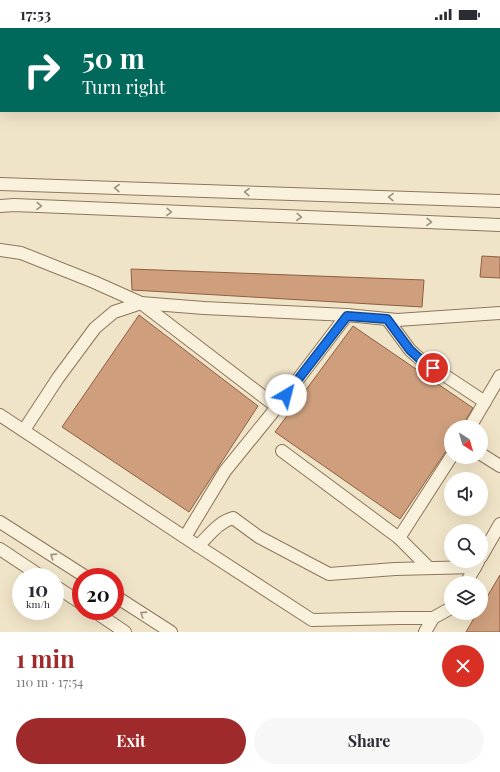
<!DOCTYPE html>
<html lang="en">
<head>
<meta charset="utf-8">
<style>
	body { margin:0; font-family:"Playfair Display",serif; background:#f7f7f7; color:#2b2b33; height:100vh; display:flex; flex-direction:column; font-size:15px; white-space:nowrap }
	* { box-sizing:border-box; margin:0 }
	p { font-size:13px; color:#7c7c81 }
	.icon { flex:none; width:22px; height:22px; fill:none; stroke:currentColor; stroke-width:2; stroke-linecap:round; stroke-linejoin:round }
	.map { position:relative; height:604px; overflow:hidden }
	.details { display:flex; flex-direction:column; background:#fff; flex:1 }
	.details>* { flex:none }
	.top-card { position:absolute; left:0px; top:0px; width:500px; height:84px; box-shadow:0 4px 16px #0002; background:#00695c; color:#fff; overflow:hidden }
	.needle { width:26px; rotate:143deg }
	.fabs { position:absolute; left:444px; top:392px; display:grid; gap:8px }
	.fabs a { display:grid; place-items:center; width:44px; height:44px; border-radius:50%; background:#fff; box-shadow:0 4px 16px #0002; font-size:20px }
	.speed { position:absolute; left:12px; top:540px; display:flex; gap:8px; font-size:20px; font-weight:700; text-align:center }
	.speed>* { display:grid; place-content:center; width:52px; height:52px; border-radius:50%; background:#fff; box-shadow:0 4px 16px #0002; line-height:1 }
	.speed small { font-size:10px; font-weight:400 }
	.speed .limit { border:6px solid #d22; background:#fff; color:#111 }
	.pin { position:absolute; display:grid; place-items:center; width:34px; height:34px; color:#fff; margin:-17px; border:2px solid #fff; border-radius:50%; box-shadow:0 1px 4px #0007 }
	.me { position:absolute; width:44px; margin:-22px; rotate:37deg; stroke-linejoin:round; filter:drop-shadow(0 0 3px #0008) }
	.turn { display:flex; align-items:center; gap:14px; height:84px; padding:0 16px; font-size:18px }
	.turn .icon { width:52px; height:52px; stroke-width:2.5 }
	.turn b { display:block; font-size:28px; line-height:34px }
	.round { display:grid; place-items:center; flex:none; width:42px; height:42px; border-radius:21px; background:#f7f7f7 }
	.overview { display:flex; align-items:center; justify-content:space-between; height:68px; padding:0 16px }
	h1 { font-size:24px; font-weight:700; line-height:30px; color:#9e2a2b }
	.cta { display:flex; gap:8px; margin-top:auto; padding:8px 16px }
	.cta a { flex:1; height:46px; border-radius:24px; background:#9e2a2b; color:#fff; font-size:16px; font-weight:700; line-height:46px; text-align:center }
	.cta a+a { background:#f7f7f7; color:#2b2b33 }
	.status { display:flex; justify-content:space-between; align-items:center; height:28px; padding:0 20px; background:#fff; direction:ltr }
	.status svg { height:11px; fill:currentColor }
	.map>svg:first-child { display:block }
</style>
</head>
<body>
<div class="status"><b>17:53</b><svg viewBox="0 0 49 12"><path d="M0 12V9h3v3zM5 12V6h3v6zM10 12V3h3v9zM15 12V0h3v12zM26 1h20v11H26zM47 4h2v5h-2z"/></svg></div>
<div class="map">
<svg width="500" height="604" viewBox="0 0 500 604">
	<rect width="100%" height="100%" fill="#f0e4c8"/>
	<g fill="#cf9f7d" stroke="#8d5f41">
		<path d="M 482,228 L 500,229 L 500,250 L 480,249 Z"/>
		<path d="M 131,241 L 424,252 L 422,279 L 132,262 Z"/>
		<path d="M 139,287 L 258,378 L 189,484 L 62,399 Z"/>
		<path d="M 353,298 L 473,380 L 464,395 L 463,399 L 451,399 L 451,416 L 400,491 L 275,404 Z"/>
		<path d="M 500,547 L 500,604 L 466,604 L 477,585 L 481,585 L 481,579 Z"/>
	</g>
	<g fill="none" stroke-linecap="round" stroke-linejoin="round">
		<defs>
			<g id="minor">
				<path d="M 0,156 L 500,173"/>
				<path d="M 0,178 L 14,177 L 500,197"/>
				<path d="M 0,222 L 21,225 L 94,254 L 141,275 L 204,280 L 347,287 L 397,292 L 500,285"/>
				<path d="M 387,291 L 410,322 L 420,331 L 485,374"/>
				<path d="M 0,387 L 198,518 L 312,592 L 400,590 L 433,590 L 451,580"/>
				<path d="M 470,399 L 500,348"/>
				<path d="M 24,402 L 58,350 L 95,300 L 114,284 L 141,275 L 277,379"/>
				<path d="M 282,423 L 399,510 L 429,540"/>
				<path d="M 481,426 L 500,438"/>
				<path d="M 0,494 L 86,549"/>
				<path d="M 185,509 L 225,443 L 277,379 L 347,287"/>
				<path d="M 399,510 L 451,429"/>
				<path d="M 198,518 C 209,508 218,494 233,490 L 259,509 L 329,546 L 395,541 L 475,539"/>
				<path d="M 0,521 L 42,549"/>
				<path d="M 481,529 L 500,496"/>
				<path d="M 466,555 L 478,534"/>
				<path d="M 55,558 L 81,575"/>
				<path d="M 115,568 L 171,604"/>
				<path d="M 94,583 L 125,604"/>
				<path d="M 425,604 L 433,590"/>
			</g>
		</defs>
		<use href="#minor" stroke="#8d765c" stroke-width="14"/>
		<use href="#minor" stroke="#faf1dc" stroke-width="12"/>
	</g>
	<defs><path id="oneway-chevron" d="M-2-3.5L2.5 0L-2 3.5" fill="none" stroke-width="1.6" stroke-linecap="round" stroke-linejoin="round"/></defs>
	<g stroke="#9c907e">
		<use href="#oneway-chevron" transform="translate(117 160) rotate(-178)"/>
		<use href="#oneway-chevron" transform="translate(247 164) rotate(-178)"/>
		<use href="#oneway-chevron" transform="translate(391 169) rotate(-178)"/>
		<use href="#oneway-chevron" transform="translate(39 178) rotate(2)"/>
		<use href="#oneway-chevron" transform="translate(169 184) rotate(2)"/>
		<use href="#oneway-chevron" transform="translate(299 189) rotate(2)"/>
		<use href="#oneway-chevron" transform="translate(429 194) rotate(2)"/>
		<use href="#oneway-chevron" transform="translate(53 528) rotate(-147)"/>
		<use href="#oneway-chevron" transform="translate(143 586) rotate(-147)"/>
	</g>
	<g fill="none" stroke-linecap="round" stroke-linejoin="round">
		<defs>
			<path id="route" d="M 286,367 L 347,288 L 387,291 L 410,322 L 420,331 L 433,340"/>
		</defs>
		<use href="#route" stroke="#114b97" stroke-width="10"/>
		<use href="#route" stroke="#1a73e8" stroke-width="7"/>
	</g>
</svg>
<div class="fabs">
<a><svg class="needle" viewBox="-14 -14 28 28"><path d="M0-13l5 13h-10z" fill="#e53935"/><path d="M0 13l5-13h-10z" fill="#7c7c81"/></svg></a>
<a><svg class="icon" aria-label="sound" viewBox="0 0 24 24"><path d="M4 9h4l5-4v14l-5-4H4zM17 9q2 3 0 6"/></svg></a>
<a><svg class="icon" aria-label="search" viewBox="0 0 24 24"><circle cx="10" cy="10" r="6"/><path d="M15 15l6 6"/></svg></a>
<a><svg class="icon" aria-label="layers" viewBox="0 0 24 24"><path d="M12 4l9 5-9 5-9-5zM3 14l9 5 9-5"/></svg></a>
</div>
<div class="speed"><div>10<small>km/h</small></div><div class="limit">20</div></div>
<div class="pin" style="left:433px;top:340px;background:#d93025"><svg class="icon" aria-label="arrive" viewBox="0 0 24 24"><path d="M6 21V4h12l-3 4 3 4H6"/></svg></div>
<svg class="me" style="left:286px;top:367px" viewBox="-20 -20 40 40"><circle r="19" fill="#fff"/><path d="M0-13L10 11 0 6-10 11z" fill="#1a73e8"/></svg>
<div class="top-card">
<div class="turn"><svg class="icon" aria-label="right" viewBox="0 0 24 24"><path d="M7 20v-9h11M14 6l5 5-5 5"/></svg><div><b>50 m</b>Turn right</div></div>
</div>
</div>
<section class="details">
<div class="overview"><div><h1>1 min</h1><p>110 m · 17:54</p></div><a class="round" style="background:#d93025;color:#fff"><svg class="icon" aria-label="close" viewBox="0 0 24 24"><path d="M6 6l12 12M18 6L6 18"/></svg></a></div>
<div class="cta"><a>Exit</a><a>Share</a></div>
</section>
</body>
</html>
